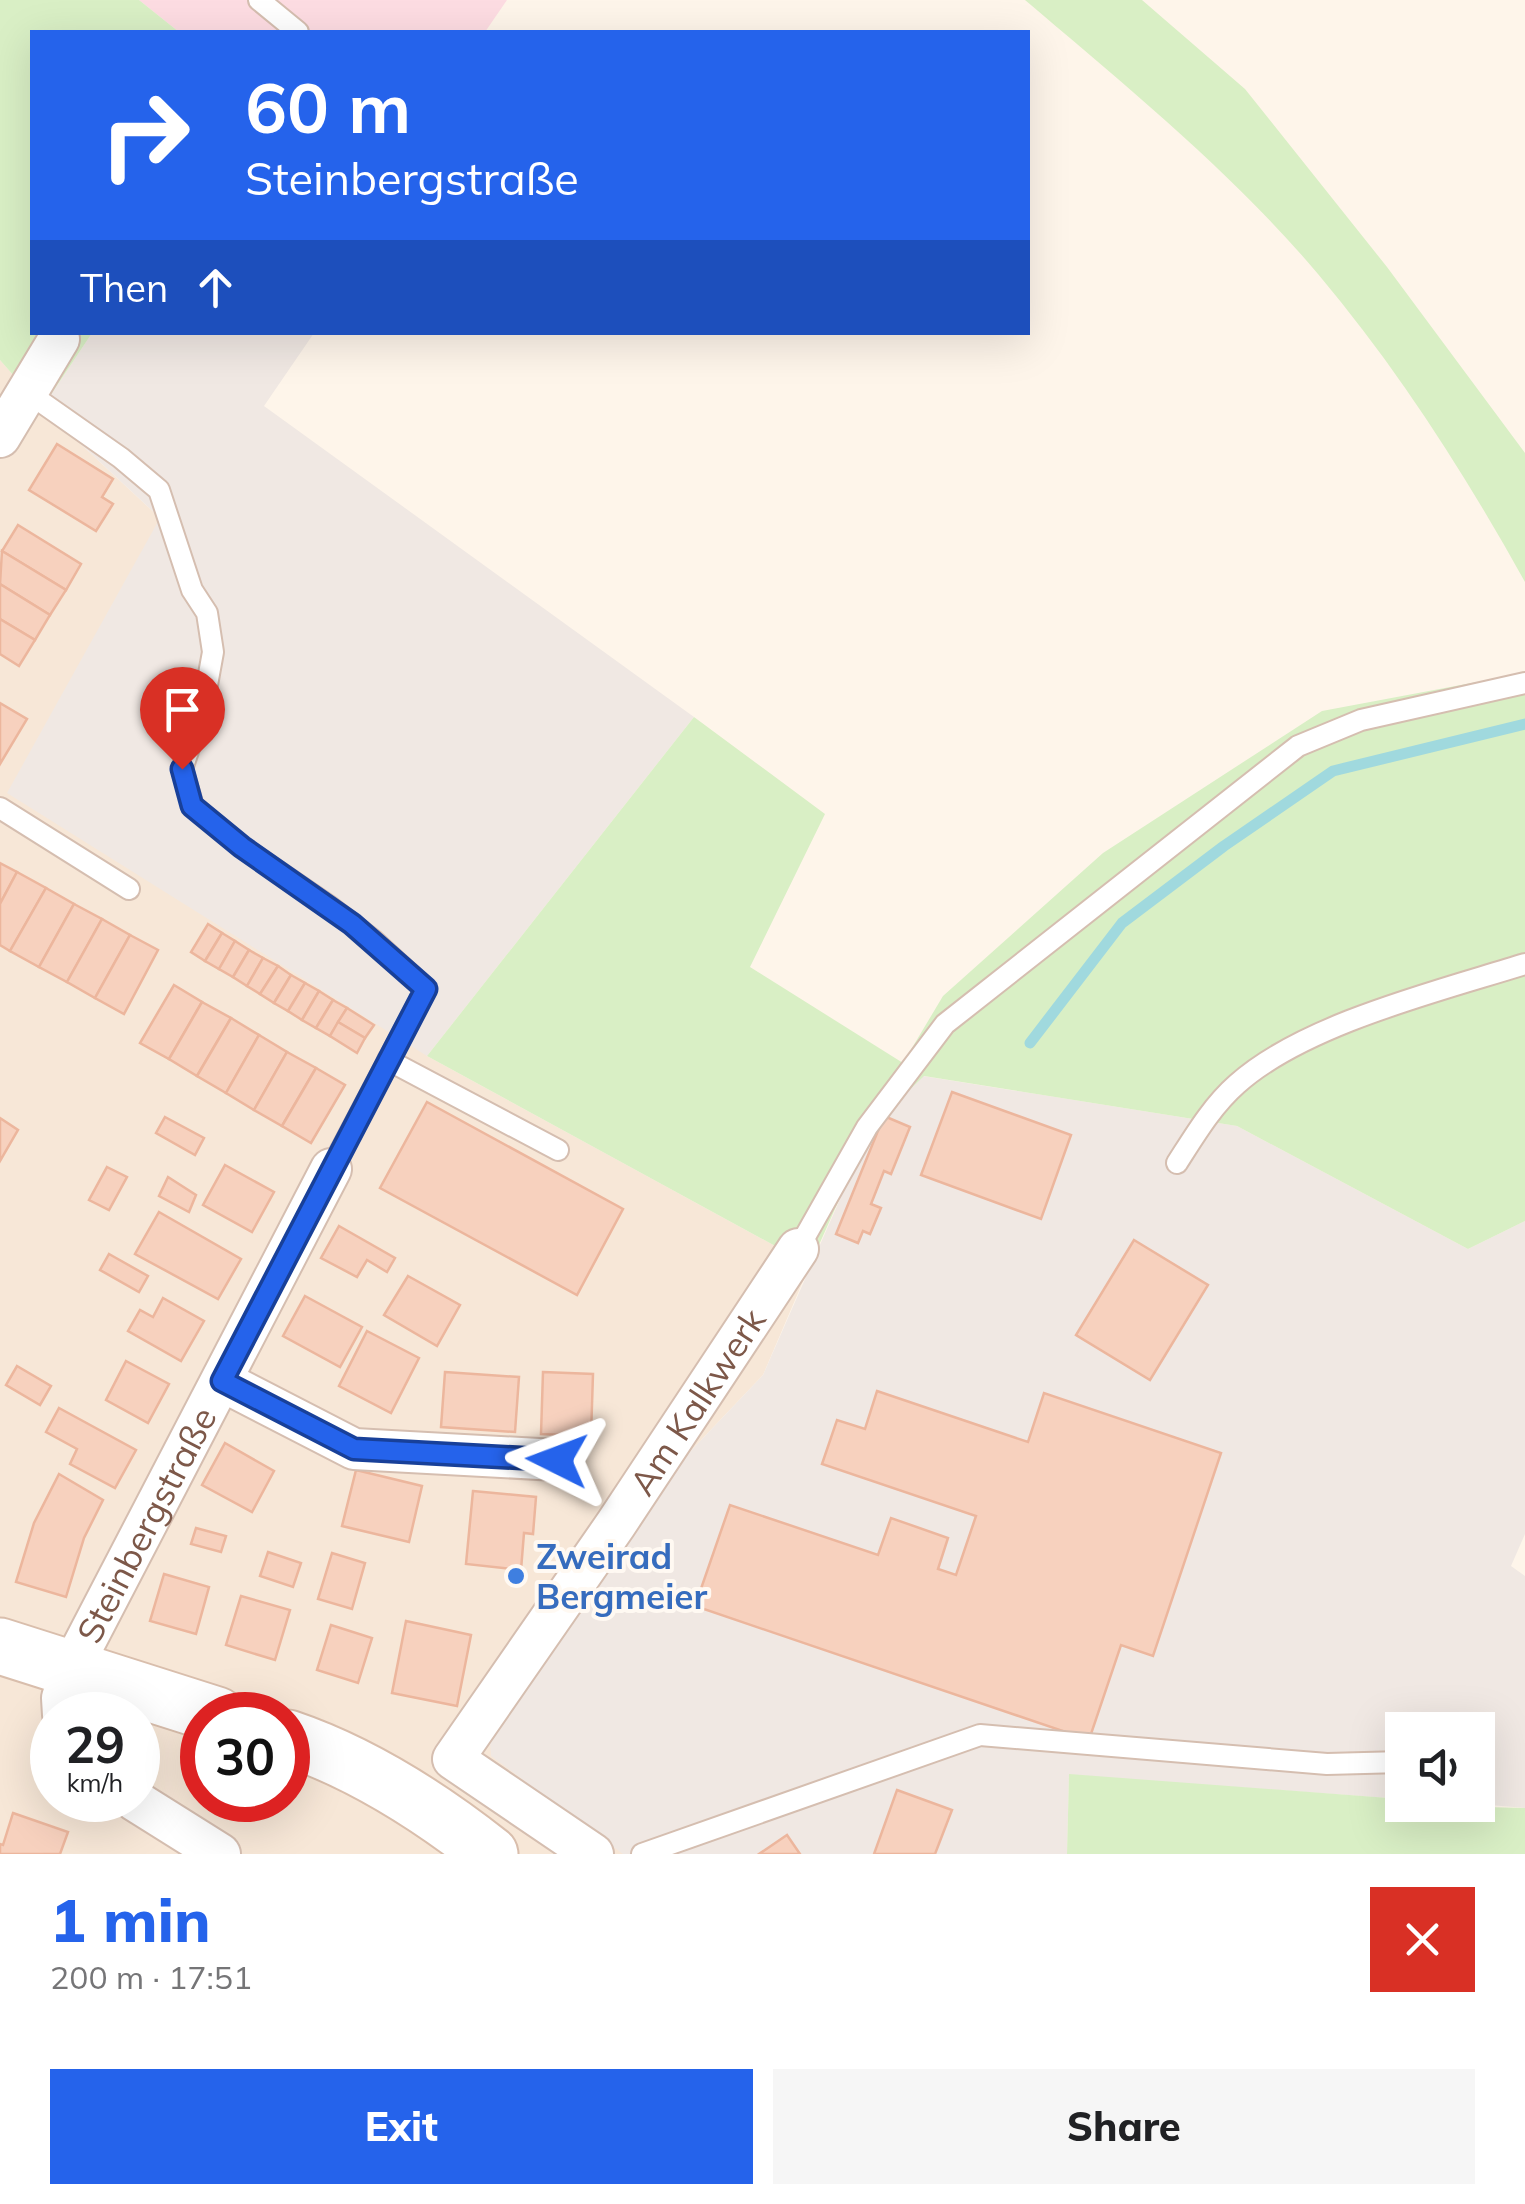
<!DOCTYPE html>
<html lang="en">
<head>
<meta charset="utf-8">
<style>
	body { margin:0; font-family:Mulish,sans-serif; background:#f6f6f6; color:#202124; height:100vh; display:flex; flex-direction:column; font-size:38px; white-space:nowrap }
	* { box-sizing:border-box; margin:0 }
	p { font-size:32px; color:#757577 }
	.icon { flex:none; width:55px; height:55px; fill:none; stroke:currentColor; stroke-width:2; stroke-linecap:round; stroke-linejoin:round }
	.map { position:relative; height:1854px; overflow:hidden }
	.side { display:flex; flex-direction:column; background:#fff; flex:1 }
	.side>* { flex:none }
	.hud { position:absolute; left:30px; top:30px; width:1000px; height:305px; border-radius:0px; box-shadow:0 10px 40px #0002; background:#2563eb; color:#fff; overflow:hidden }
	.controls { position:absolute; left:1385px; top:1712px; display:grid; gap:20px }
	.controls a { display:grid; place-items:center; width:110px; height:110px; border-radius:0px; background:#fff; box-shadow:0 10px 40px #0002; font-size:50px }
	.speed { position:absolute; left:30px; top:1692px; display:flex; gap:20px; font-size:50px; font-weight:700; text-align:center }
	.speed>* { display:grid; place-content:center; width:130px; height:130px; border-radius:50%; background:#fff; box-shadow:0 10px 40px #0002; line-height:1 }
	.speed small { font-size:25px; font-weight:400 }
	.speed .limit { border:15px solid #d22; background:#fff; color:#111 }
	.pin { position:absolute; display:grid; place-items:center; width:85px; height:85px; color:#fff; margin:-102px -42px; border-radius:50% 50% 50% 0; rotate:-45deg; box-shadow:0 0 10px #0007 }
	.pin .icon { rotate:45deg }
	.me { position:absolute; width:110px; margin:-55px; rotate:273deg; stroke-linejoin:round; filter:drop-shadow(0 0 8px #0008) }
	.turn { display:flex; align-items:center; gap:35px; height:210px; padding:0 50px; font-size:45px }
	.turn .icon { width:130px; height:130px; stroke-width:2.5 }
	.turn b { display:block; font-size:70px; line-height:85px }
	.then { display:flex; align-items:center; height:95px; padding:0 50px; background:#0003; gap:20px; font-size:38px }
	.round { display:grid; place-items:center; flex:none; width:105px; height:105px; border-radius:0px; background:#f6f6f6 }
	.head { display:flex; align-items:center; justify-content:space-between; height:170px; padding:0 50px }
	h1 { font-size:60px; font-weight:800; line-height:75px; color:#2563eb }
	.cta { display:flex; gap:20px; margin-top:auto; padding:20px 50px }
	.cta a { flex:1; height:115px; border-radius:0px; background:#2563eb; color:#fff; font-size:40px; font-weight:800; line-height:115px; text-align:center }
	.cta a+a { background:#f6f6f6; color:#202124 }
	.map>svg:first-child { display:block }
</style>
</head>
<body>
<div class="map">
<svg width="1525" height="1854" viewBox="0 0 1525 1854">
	<rect width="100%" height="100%" fill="#fef5ea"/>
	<path fill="#f7e7d7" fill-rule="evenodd" d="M 0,360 L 42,408 L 160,518 L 427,1056 L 810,1265 L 763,1375 L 645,1499 L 623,1854 L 0,1854 ZM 52,1715 L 138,1715 L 138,1800 L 52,1800 ZM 202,1715 L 288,1715 L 288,1800 L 202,1800 Z"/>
	<g fill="#f0e8e3">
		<path d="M 92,333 L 314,333 L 264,406 L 694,717 L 427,1056 L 7,793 L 160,518 L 42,408 Z"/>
		<path d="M 923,1076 L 1237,1126 L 1468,1249 L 1525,1221 L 1525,1534 L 1511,1566 L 1525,1576 L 1525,1808 L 1478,1804 L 1478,1730 L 1402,1730 L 1402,1799 L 1069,1775 L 1067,1854 L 623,1854 L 491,1756 L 488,1712 L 645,1499 L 763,1375 L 872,1126 Z"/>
	</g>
	<path fill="#fddce2" d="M 139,0 L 507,0 L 485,32 L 179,32 Z"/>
	<g fill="#d9efc5">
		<path d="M 0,0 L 139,0 L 179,32 L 32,32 L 32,332 L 92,333 L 42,408 L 0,360 Z"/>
		<path d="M 1025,0 L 1142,0 L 1245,89 L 1387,267 L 1525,453 L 1525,582 C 1465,474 1398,369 1318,274 C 1232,172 1126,86 1025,0 Z"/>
		<path d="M 1525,673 L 1525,1221 L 1468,1249 L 1237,1126 L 924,1076 L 872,1126 L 810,1265 L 427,1056 L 694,717 L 825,814 L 750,967 L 903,1063 L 943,996 L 1103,853 L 1322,711 Z"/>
		<path d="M 1069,1774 L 1402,1799 L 1402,1805 L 1525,1808 L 1525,1854 L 1067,1854 Z"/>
	</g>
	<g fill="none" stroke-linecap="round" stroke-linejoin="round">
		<path stroke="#a0d9de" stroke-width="11" d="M 1030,1043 L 1122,923 L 1224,846 L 1333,771 L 1525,724"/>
	</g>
	<g fill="#f7d1be" stroke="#ecb69d" stroke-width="2.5">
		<path d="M 57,444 L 113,479 L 102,497 L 113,504 L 96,531 L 29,490 Z"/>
		<path d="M 18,525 L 81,564 L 66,590 L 2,551 Z"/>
		<path d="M 2,551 L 66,590 L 50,615 L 0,584 Z"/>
		<path d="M 0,584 L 50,615 L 35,640 L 0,619 Z"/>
		<path d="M 0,619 L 35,640 L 19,666 L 0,654 Z"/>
		<path d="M 0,703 L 27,719 L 0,764 Z"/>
		<path d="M 0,863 L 17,872 L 0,904 Z"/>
		<path d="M 17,872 L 46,888 L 10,951 L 0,945 L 0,904 Z"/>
		<path d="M 46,888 L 74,904 L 39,967 L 10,951 Z"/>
		<path d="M 74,904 L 102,919 L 67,982 L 39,967 Z"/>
		<path d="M 102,919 L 130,935 L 95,998 L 67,982 Z"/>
		<path d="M 208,924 L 222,933 L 205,961 L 191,952 Z"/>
		<path d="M 222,933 L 235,941 L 219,969 L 205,961 Z"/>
		<path d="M 130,935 L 158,950 L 124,1014 L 95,998 Z"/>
		<path d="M 235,941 L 249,950 L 233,977 L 219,969 Z"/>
		<path d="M 249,950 L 263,958 L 247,986 L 233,977 Z"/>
		<path d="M 263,958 L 278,966 L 260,994 L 247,986 Z"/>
		<path d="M 278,966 L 291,975 L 274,1003 L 260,994 Z"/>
		<path d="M 291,975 L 305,983 L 288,1011 L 274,1003 Z"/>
		<path d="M 305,983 L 319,991 L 302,1020 L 288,1011 Z"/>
		<path d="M 174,985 L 202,1002 L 169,1059 L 140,1043 Z"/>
		<path d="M 319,991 L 333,1000 L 316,1028 L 302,1020 Z"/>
		<path d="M 333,1000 L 347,1008 L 330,1036 L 316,1028 Z"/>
		<path d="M 202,1002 L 231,1018 L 197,1076 L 169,1059 Z"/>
		<path d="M 347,1008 L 374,1025 L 365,1038 L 338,1022 Z"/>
		<path d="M 231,1018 L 259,1035 L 226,1093 L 197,1076 Z"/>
		<path d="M 338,1022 L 365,1038 L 357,1053 L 330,1036 Z"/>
		<path d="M 259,1035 L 287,1052 L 254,1110 L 226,1093 Z"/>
		<path d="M 287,1052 L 316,1068 L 282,1126 L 254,1110 Z"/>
		<path d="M 316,1068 L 345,1085 L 311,1143 L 282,1126 Z"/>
		<path d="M 952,1092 L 1071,1135 L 1041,1219 L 921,1175 Z"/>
		<path d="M 427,1102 L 623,1209 L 577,1295 L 380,1188 Z"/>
		<path d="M 884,1116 L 910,1127 L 891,1174 L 884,1171 L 871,1204 L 881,1208 L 870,1234 L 863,1231 L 858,1243 L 836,1234 Z"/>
		<path d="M 165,1117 L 204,1138 L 195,1155 L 156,1133 Z"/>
		<path d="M 0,1118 L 18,1130 L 0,1161 Z"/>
		<path d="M 225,1165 L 274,1192 L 252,1232 L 203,1205 Z"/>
		<path d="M 107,1167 L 127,1177 L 109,1210 L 89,1200 Z"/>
		<path d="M 168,1177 L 196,1195 L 189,1212 L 159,1196 Z"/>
		<path d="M 159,1212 L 241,1259 L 218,1299 L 135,1254 Z"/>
		<path d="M 339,1226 L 395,1258 L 387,1272 L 367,1260 L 357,1277 L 321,1258 Z"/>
		<path d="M 1134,1240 L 1208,1285 L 1150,1380 L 1076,1335 Z"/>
		<path d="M 109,1254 L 148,1276 L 139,1292 L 100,1270 Z"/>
		<path d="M 408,1276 L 460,1305 L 437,1346 L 384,1315 Z"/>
		<path d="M 305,1296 L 362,1327 L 340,1367 L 283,1336 Z"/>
		<path d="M 163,1298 L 204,1321 L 181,1361 L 128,1331 L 140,1310 L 153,1317 Z"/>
		<path d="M 367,1331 L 419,1358 L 391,1413 L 339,1386 Z"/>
		<path d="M 126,1361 L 169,1384 L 148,1423 L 106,1400 Z"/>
		<path d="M 17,1366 L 51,1386 L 40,1405 L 6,1385 Z"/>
		<path d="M 445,1372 L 519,1377 L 515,1432 L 441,1427 Z"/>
		<path d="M 543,1372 L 593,1374 L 591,1436 L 541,1434 Z"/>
		<path d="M 877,1391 L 1028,1442 L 1044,1393 L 1221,1453 L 1153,1656 L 1121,1645 L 1089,1740 L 695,1606 L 730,1505 L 878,1555 L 891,1518 L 948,1538 L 938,1569 L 956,1575 L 976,1516 L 822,1464 L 837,1420 L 865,1429 Z"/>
		<path d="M 59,1408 L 136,1450 L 115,1488 L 70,1464 L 77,1449 L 46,1432 Z"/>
		<path d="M 225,1443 L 274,1471 L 252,1512 L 202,1485 Z"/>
		<path d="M 356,1470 L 422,1486 L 409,1542 L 342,1526 Z"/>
		<path d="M 59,1474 L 103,1500 L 84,1538 L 66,1597 L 16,1582 L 34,1523 Z"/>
		<path d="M 473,1491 L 536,1497 L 533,1534 L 524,1533 L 521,1570 L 466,1564 Z"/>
		<path d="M 196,1528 L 226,1536 L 221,1552 L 191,1544 Z"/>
		<path d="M 268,1552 L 301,1563 L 293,1587 L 260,1576 Z"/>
		<path d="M 332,1553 L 365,1563 L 352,1609 L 318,1599 Z"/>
		<path d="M 164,1574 L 209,1587 L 196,1634 L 150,1621 Z"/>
		<path d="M 241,1596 L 290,1610 L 275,1660 L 226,1645 Z"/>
		<path d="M 406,1621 L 471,1635 L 457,1706 L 392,1693 Z"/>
		<path d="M 331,1625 L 372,1638 L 358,1683 L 317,1670 Z"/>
		<path d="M 897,1790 L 952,1810 L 935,1854 L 874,1854 Z"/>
		<path d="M 13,1813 L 68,1832 L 60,1854 L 0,1854 L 0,1844 L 3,1845 Z"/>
		<path d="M 787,1835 L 800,1854 L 759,1854 Z"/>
	</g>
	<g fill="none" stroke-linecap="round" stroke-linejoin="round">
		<defs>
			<g id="service">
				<path d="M 259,0 L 298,32"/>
				<path d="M 27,392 L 121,458 L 159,490 L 192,590 L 207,613 L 213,652 L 203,707 L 182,769 L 193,806 L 242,847 L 330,907 L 374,941 L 426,989 L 331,1169"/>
				<path d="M 0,808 L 129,889"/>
				<path d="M 388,1060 L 558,1150"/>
				<path d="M 1177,1163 C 1195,1135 1212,1106 1237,1084 C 1304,1024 1439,991 1525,964"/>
				<path d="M 798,1249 L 867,1127 L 945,1024 L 1298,746 L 1361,720 L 1525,683"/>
				<path d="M 642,1854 L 980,1735 L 1327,1764 L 1402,1762"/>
			</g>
			<g id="minor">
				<path d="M 0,437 L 59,339"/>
				<path d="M 222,1381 L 354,1449 L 557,1460"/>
				<path id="s1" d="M 63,1715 L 62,1698 L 71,1669 L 331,1169"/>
				<path d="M 134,1800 L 220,1854"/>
				<path id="s2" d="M 593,1854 L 453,1759 L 616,1524 L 798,1249"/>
			</g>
			<g id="secondary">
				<path d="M 0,1646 L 217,1715"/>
				<path d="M 288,1738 C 362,1763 429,1806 490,1854"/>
			</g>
		</defs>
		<use href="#service" stroke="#d5beb0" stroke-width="24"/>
		<use href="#minor" stroke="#d5beb0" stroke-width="44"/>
		<use href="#secondary" stroke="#d9beac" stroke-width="59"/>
		<use href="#service" stroke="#fff" stroke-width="20"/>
		<use href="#minor" stroke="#fff" stroke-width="40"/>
		<use href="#secondary" stroke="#fff" stroke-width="55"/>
	</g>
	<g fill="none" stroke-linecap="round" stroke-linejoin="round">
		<defs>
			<path id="route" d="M 182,769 L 192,806 L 242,847 L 352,924 L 426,989 L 222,1381 L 354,1449 L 557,1460"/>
		</defs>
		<use href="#route" stroke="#184099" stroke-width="25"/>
		<use href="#route" stroke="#2563eb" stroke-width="18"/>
	</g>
	<circle fill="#3f7fe0" stroke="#fff9f2" stroke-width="4" cx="516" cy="1576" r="10"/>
	<g text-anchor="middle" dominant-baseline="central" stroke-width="8" stroke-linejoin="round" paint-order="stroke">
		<g font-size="35" fill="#7d5849" stroke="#fff9f2">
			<text stroke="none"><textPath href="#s2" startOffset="602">Am Kalkwerk</textPath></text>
			<text stroke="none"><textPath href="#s1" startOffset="210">Steinbergstraße</textPath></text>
		</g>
		<g font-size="35" font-weight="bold" fill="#366cbe" stroke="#fff9f2" text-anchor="start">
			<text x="536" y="1556">Zweirad<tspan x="536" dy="40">Bergmeier</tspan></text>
		</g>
	</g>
</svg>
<div class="controls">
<a><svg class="icon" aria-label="sound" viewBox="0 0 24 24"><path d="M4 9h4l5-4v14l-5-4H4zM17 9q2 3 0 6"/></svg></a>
</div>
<div class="speed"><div>29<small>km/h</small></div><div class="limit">30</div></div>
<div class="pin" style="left:182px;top:769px;background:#d93025"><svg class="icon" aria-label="arrive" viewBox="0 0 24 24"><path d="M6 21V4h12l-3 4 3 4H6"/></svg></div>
<svg class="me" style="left:557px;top:1460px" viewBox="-20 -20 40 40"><path d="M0-17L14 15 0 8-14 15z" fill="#2563eb" stroke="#fff" stroke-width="4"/></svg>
<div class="hud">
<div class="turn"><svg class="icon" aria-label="right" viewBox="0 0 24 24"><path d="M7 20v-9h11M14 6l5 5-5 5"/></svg><div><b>60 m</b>Steinbergstraße</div></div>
<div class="then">Then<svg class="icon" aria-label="ahead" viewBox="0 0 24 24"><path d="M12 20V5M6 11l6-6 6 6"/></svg></div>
</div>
</div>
<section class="side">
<div class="head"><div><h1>1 min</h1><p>200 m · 17:51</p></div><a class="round" style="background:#d93025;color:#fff"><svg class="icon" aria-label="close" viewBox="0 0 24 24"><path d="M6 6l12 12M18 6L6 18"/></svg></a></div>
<div class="cta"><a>Exit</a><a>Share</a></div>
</section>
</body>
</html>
